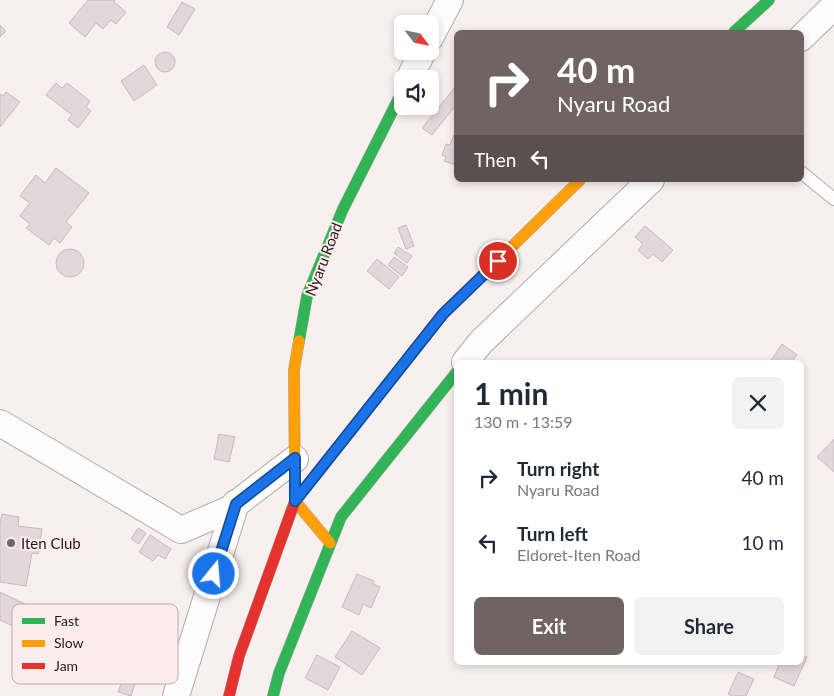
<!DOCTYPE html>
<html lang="en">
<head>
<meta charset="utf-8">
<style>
	body { margin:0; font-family:Lato,sans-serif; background:#f2f2f3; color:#1f2937; height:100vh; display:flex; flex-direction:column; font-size:19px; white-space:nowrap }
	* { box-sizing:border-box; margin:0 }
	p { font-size:16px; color:#747a83 }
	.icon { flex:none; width:28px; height:28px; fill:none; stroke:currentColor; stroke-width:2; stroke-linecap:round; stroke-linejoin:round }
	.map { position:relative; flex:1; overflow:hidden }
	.sheet { position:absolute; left:454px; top:360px; width:350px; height:305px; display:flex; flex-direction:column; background:#fff; border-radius:8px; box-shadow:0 2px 8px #0003 }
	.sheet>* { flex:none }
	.top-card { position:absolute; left:454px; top:30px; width:350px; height:152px; border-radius:8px; box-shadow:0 2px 8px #0003; background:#706463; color:#fff; overflow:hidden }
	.needle { width:32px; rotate:122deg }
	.fabs { position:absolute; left:394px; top:15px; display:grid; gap:10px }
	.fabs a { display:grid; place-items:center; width:45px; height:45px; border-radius:8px; background:#fff; box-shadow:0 2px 8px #0003; font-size:25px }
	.pin { position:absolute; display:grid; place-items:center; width:42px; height:42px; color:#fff; margin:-21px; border:2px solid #fff; border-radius:50%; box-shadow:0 1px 5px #0007 }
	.me { position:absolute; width:55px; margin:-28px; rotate:17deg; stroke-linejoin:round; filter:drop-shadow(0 0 4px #0008) }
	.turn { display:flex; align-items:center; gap:18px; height:105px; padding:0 20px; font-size:22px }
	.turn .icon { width:65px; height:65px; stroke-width:2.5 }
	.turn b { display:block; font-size:35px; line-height:42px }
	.then { display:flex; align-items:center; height:48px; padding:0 20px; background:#0003; gap:10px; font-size:19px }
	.round { display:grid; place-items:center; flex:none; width:52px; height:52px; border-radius:8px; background:#f2f2f3 }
	.headline { display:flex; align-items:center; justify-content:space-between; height:85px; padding:0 20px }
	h1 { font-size:30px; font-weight:700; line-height:38px }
	.action { display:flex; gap:10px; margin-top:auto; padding:10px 20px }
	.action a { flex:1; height:58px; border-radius:8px; background:#706463; color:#fff; font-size:20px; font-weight:700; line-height:58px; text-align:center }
	.action a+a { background:#f2f2f3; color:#1f2937 }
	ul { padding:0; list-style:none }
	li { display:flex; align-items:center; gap:15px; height:65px; padding:0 20px }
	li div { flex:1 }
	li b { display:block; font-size:19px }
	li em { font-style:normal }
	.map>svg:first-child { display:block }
</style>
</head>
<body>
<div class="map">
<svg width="834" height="696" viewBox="0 0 834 696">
	<rect width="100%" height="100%" fill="#f8f0ef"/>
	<g fill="#e2d8db" stroke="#c6bcbf">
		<path d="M 88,0 L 115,0 L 114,2 L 126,12 L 116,24 L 111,20 L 103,29 L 96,23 L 85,37 L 69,23 Z"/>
		<path d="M 182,2 L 195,9 L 179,35 L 167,27 Z"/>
		<path d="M 0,25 L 6,31 L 0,37 Z"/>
		<circle cx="165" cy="62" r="10"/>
		<path d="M 144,65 L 157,85 L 134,101 L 121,81 Z"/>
		<path d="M 56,83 L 62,88 L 67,83 L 90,101 L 86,107 L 91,111 L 78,128 L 68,120 L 72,115 L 46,95 Z"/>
		<path d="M 456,86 L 456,105 L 432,135 L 422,128 Z"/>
		<path d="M 6,92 L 20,102 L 0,127 L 0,94 L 3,96 Z"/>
		<path d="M 456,130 L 456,165 L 444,161 L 446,157 L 442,155 L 446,144 L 450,145 Z"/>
		<path d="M 56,168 L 89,193 L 66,222 L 72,227 L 60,243 L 54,238 L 49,245 L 26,228 L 30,224 L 20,216 L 30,203 L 20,196 L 36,175 L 45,183 Z"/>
		<path d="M 406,225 L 414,246 L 406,249 L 398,228 Z"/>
		<path d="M 645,226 L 673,250 L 662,262 L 653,254 L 648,259 L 638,250 L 643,244 L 635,237 Z"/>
		<path d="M 398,247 L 412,256 L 407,263 L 394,253 Z"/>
		<circle cx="70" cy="263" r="14"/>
		<path d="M 394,257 L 408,267 L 402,276 L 388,265 Z"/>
		<path d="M 377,259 L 399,277 L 389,289 L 367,271 Z"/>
		<path d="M 782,344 L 797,355 L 792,362 L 770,362 Z"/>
		<path d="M 219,434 L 235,437 L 229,462 L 214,459 Z"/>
		<path d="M 834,439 L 834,472 L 817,457 Z"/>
		<path d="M 2,514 L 19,517 L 18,526 L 42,529 L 38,554 L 32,553 L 26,586 L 0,582 L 0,523 Z"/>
		<path d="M 138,528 L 146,533 L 139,544 L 131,539 Z"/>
		<path d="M 150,535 L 171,549 L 165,559 L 158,555 L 153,561 L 139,552 Z"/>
		<path d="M 357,574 L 374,581 L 373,584 L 380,587 L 371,608 L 363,604 L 359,615 L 342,607 Z"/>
		<path d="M 0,592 L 44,613 L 33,636 L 0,620 Z"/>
		<path d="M 130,630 L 151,637 L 131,696 L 118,692 L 122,681 L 119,680 L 123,668 L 118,666 Z"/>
		<path d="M 352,631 L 380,648 L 362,675 L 335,657 Z"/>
		<path d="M 317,655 L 340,667 L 328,690 L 305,678 Z"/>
		<path d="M 801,655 L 807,657 L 794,686 L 774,677 L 780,662 L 801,662 Z"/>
		<path d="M 738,672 L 754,679 L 746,696 L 732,696 L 728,694 Z"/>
	</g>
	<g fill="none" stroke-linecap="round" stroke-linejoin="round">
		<defs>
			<path id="lane" d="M 801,172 L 834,199"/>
			<g id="street">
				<path d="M 430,38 L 450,0"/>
				<path d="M 801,38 L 834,6"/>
				<path d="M 409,79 L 423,51"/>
				<path d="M 465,362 L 481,342 L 651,180"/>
				<path d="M 0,423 L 181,530 L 228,510 L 295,459"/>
				<path d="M 176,696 L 236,503"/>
			</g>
			<g id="fast">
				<path d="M 734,32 L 769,0"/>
				<path d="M 299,341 L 307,296 L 343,209 L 402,92"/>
				<path d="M 273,696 L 279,673 L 341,517 L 456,373"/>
			</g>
			<g id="slow">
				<path d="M 299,341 L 294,370 L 295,501 L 330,543"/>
				<path d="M 357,423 L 443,314 L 580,180"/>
			</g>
			<path id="jam" d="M 229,696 L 239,656 L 295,501 L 357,423"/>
		</defs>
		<use href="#lane" stroke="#b4aaa9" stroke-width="14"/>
		<use href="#street" stroke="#b4aaa9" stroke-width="28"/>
		<use href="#fast" stroke="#b4aaa9" stroke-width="12"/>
		<use href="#slow" stroke="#b4aaa9" stroke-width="12"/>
		<use href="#jam" stroke="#b4aaa9" stroke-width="12"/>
		<use href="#lane" stroke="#fefdfd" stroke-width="12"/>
		<use href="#street" stroke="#fefdfd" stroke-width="26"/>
		<use href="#fast" stroke="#30b455" stroke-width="11"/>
		<use href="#slow" stroke="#ff9f0a" stroke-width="11"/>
		<use href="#jam" stroke="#e5322d" stroke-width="11"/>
	</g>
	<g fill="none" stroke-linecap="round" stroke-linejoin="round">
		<defs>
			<path id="route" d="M 214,574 L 236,504 L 295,458 L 295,501 L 443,314 L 498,261"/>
		</defs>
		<use href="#route" stroke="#114b97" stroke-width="12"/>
		<use href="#route" stroke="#1a73e8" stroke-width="9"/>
	</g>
	<circle fill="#706463" stroke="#fceceb" stroke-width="2" cx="11" cy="543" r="5"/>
	<g text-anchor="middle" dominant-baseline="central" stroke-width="4" stroke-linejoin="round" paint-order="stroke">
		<g font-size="15" fill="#261817" stroke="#fceceb">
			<text transform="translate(323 259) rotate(-69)">Nyaru Road</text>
		</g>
		<g font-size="15" fill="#261817" stroke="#fceceb" text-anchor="start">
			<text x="21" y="543">Iten Club</text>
		</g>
	</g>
	<rect x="12" y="604" width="166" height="80" rx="8" fill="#fceceb" stroke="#bcacab" stroke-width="1"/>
	<rect x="22" y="618" width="23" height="6" fill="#30b455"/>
	<rect x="22" y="640" width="23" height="7" fill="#ff9f0a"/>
	<rect x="22" y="663" width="23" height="6" fill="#e5322d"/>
	<g font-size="14" fill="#261817">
		<text x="54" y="626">Fast</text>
		<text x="54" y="648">Slow</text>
		<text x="54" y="671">Jam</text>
	</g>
</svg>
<div class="fabs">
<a><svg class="needle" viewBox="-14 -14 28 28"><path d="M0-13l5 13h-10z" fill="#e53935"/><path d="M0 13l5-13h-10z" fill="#747a83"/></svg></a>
<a><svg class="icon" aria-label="sound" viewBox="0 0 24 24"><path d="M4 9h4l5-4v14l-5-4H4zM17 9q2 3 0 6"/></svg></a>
</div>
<div class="pin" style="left:498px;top:261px;background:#d93025"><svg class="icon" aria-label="arrive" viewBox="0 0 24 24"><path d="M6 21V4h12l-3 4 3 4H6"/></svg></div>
<svg class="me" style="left:214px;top:574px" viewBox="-20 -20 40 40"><circle r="17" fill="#1a73e8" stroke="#fff" stroke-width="3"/><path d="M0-11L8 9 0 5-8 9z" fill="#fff"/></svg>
<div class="top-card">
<div class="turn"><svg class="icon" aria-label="right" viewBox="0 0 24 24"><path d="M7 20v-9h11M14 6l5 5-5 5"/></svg><div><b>40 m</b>Nyaru Road</div></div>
<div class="then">Then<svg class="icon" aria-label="left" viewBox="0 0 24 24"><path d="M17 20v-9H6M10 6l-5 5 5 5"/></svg></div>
</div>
<section class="sheet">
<div class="headline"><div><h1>1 min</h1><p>130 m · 13:59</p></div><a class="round"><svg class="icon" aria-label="close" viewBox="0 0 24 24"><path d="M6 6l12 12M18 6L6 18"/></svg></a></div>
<ul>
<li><svg class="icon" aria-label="right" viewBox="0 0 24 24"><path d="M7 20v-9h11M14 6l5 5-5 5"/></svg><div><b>Turn right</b><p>Nyaru Road</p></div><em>40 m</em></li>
<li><svg class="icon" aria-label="left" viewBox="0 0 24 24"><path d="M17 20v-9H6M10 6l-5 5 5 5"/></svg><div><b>Turn left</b><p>Eldoret-Iten Road</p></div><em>10 m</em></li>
</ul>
<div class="action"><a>Exit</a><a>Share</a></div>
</section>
</div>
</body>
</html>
